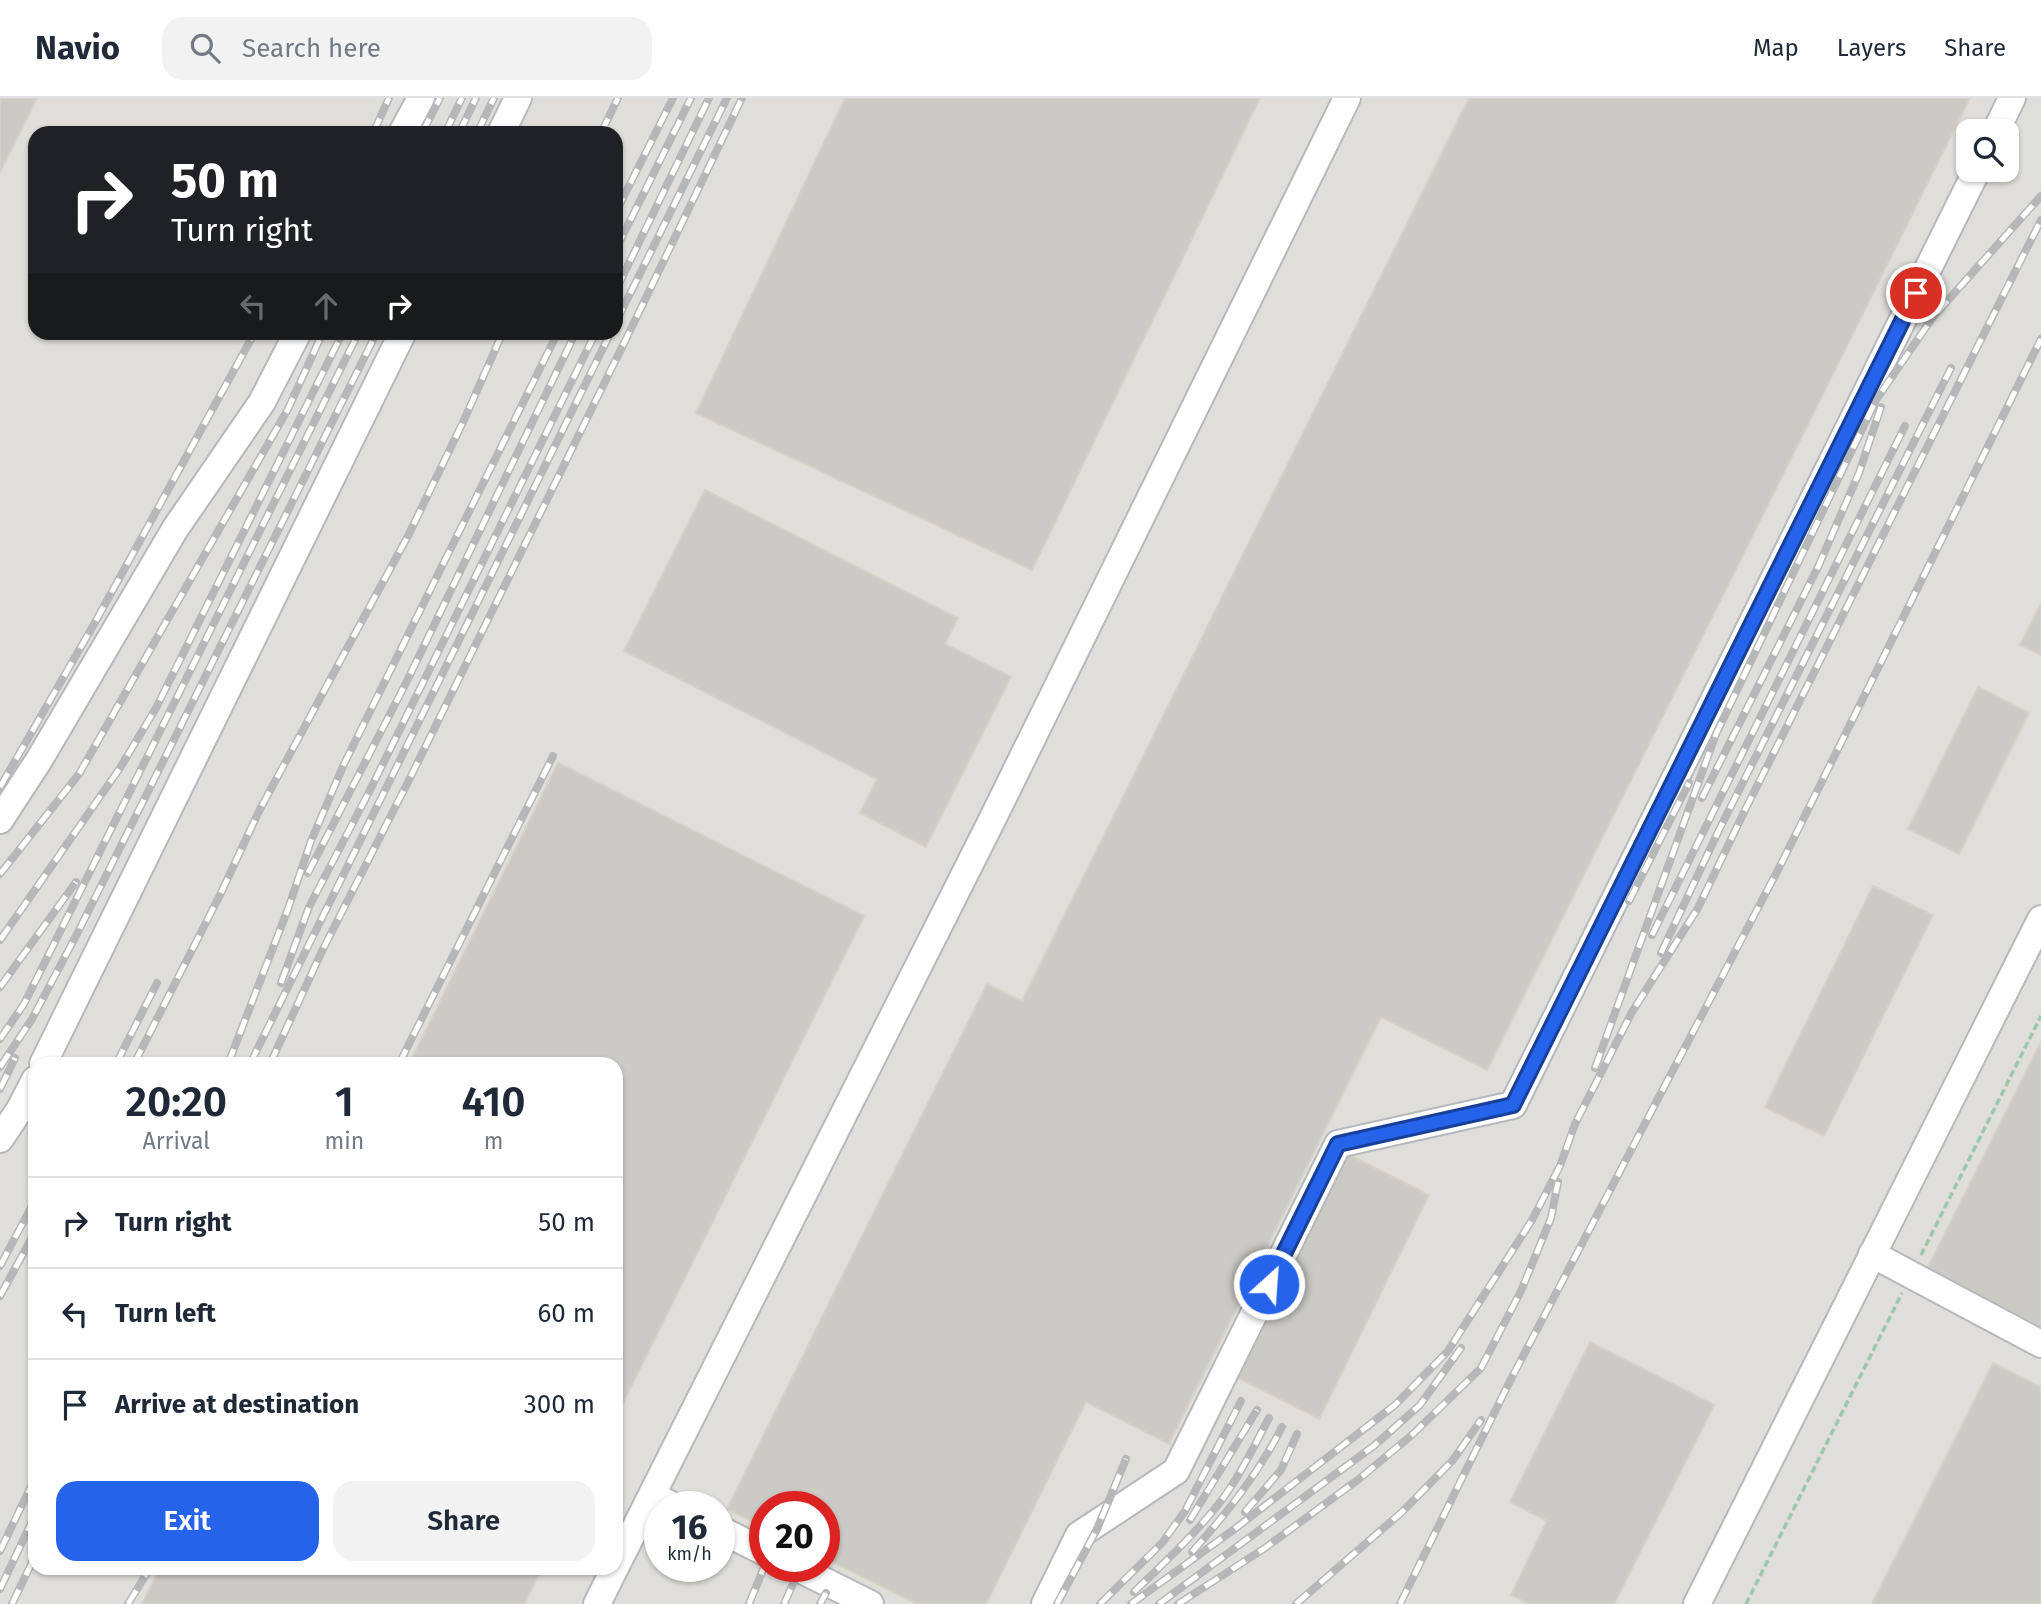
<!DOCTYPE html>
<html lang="en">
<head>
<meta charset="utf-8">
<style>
	body { margin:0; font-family:"Fira Sans",sans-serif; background:#f2f2f3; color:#1f2937; height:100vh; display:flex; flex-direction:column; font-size:26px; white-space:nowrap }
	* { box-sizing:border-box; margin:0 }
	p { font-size:23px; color:#747a83 }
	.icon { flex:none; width:38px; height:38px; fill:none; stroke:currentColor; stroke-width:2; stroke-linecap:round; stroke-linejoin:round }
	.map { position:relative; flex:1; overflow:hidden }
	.sheet { position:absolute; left:28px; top:959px; width:595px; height:518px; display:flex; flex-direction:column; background:#fff; border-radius:21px; box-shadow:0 2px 5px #0004 }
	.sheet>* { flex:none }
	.top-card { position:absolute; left:28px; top:28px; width:595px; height:214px; border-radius:21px; box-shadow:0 2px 5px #0004; background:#202124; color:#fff; overflow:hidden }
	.buttons { position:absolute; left:1956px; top:21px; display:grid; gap:14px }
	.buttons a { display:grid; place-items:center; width:63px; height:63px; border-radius:14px; background:#fff; box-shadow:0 2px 5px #0004; font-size:35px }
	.speed { position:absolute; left:644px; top:1393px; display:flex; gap:14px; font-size:35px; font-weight:700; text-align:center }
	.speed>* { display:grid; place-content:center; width:91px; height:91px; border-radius:50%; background:#fff; box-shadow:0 2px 5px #0004; line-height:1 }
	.speed small { font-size:18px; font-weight:400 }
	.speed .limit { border:10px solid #d22; background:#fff; color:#111 }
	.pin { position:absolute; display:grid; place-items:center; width:60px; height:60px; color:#fff; margin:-30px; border:4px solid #fff; border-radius:50%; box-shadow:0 2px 7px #0007 }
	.me { position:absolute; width:77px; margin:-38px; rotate:26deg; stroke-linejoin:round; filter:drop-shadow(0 0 5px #0008) }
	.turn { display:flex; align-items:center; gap:24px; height:147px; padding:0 28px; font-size:32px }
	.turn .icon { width:91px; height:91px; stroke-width:2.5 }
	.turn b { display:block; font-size:49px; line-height:60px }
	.lanes { display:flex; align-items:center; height:66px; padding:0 28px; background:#0003; justify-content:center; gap:35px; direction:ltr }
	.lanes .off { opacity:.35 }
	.eta { display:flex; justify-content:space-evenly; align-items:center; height:119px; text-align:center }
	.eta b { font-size:42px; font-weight:600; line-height:49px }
	.action { display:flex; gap:14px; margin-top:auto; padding:14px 28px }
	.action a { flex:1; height:80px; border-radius:21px; background:#2563eb; color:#fff; font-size:28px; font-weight:600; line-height:80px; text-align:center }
	.action a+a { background:#f2f2f3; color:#1f2937 }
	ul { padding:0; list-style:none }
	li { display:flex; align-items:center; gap:21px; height:91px; padding:0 28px; border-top:2px solid #e0e1e3 }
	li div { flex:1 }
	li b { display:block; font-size:26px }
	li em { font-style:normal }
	header { display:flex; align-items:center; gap:42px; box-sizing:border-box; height:98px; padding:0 35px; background:#fff; border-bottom:2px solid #e0e1e3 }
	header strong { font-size:33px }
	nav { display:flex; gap:38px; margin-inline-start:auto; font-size:24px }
	.search { width:490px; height:63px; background:#f2f2f3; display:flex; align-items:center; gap:18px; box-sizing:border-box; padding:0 24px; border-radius:21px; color:#747a83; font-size:26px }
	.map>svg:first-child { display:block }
</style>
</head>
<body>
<header>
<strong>Navio</strong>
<div class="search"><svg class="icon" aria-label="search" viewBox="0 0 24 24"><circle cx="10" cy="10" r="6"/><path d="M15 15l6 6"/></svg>Search here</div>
<nav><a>Map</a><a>Layers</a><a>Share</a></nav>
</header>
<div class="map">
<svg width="2041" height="1506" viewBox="0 0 2041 1506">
	<rect width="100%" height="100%" fill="#f1efe8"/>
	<path fill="#e0deda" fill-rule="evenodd" d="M 0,0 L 2041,0 L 2041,1506 L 0,1506 ZM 1969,33 L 2007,33 L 2007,72 L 1969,72 ZM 35,35 L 616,35 L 616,234 L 35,234 ZM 35,966 L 616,966 L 616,1470 L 35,1470 ZM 660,1409 L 719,1409 L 719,1468 L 660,1468 ZM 765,1409 L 824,1409 L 824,1468 L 765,1468 Z"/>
	<g fill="#cccac5" stroke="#d6d1c6" stroke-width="2">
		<path d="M 0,0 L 37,0 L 0,74 Z"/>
		<path d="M 845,0 L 1260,0 L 1032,472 L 696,315 Z"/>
		<path d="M 1469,0 L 1970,0 L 1487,972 L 1381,919 L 1169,1346 L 1086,1304 L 986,1506 L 917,1506 L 824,1460 L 824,1409 L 765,1409 L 765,1430 L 727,1411 L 987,886 L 1022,903 Z"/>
		<path d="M 705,392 L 958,520 L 945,546 L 1011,579 L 926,749 L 860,715 L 877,681 L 624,553 Z"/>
		<path d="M 2041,505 L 2041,557 L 2020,547 Z"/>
		<path d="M 1978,589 L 2029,615 L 1959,756 L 1908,731 Z"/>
		<path d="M 558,665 L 864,818 L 616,1319 L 616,966 L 409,966 Z"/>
		<path d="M 1873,788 L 1933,817 L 1824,1038 L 1765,1009 Z"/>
		<path d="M 2041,944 L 2041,1231 L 1926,1173 Z"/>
		<path d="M 1347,1056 L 1429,1097 L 1319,1321 L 1236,1279 Z"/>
		<path d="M 1590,1244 L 1714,1307 L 1614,1506 L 1529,1506 L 1511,1497 L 1547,1423 L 1510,1404 Z"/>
		<path d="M 1993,1265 L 2041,1289 L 2041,1506 L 1872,1506 Z"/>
		<path d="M 160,1470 L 542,1470 L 524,1506 L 142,1506 Z"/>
	</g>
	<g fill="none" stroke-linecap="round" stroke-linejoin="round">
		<defs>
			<g id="minor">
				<path d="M 1996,33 L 2012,0"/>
				<path d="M 402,35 L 421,0"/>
				<path d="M 501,35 L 518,0"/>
				<path d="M 0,722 L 39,662 L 175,431 L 262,304 L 298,234"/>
				<path d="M 43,966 L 403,234"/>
				<path d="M 0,1041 L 20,1011 L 35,982"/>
				<path d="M 1872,1156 L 2041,1246"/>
				<path d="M 652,1397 L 675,1409"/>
				<path d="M 719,1431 L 765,1454"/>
				<path d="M 616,1468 L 990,726 L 1347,0"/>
				<path d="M 794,1468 L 870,1506"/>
				<path d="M 597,1506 L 615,1470"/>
				<path d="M 1045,1506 L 1079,1437 L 1176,1373 L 1338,1046 L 1513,1007 L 1977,72"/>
				<path d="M 1697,1506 L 2041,821"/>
			</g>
		</defs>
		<use href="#minor" stroke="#b5b8bc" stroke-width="30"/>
		<g stroke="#9cc7a9" stroke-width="3.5" stroke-dasharray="7 3.5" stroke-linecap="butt">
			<path d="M 1921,1157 L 2041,918"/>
			<path d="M 1746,1506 L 1902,1195"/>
		</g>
		<use href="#minor" stroke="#fff" stroke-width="26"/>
		<defs>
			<g id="rail">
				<path d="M 373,35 L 389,0"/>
				<path d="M 422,35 L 440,0"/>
				<path d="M 445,35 L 462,0"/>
				<path d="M 459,35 L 476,0"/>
				<path d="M 477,35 L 494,0"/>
				<path d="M 601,35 L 618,0"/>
				<path d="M 616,114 L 673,0"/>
				<path d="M 616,151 L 691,0"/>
				<path d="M 616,192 L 709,0"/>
				<path d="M 616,224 L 727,0"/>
				<path d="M 0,689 L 93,528 L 255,234"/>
				<path d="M 1702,700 L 1818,469 L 1859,375 L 1881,309"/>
				<path d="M 308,775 L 407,583 L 576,234"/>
				<path d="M 0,776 L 79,676 L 288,311 L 323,234"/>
				<path d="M 1629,803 L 1689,685"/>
				<path d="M 1652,837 L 1905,328"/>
				<path d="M 0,842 L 120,670 L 156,610 L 343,234"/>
				<path d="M 1661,855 L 1719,732 L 1951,270"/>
				<path d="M 281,885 L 309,809 L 370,692 L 596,234"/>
				<path d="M 0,889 L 76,784"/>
				<path d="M 0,941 L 24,906 L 359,234"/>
				<path d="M 116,966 L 157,885"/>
				<path d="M 134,966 L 220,797 L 259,713 L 409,436 L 464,322 L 503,234"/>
				<path d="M 228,966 L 288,811 L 311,743 L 344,666 L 558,234"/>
				<path d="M 250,966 L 611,234"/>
				<path d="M 270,966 L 322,853 L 409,682 L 627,239 L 742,0"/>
				<path d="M 399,966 L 553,658"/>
				<path d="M 0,969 L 32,921 L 78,834 L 377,234"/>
				<path d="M 1595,970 L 1716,636 L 1876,302 L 1933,219 L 2041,98"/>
				<path d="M 0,991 L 15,960"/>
				<path d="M 0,1168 L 35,1102"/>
				<path d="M 0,1198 L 35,1134"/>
				<path d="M 1245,1414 L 1281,1372 L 1297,1336"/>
				<path d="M 1190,1422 L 1257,1312"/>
				<path d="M 0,1453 L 35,1380"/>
				<path d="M 1192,1454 C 1227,1415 1258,1376 1282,1329"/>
				<path d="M 0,1491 L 35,1417"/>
				<path d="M 1134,1494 C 1163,1466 1192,1439 1217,1408 C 1238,1382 1253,1350 1269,1320"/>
				<path d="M 12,1506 L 35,1458"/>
				<path d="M 128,1506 L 150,1470"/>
				<path d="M 749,1506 L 765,1467"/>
				<path d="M 784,1506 L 796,1479"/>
				<path d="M 820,1506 L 826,1495"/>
				<path d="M 1057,1506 L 1097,1431 L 1126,1361"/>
				<path d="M 1100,1506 L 1162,1445 L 1185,1413 L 1241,1303"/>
				<path d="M 1131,1506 L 1236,1430 L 1395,1307 L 1448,1253 L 1532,1122 L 1560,1068 L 1575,1026 L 1632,914 L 1698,810 L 1745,712 L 2041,122"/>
				<path d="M 1159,1506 L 1375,1347 L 1420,1307 L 1461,1250"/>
				<path d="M 1178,1506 L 1265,1450 L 1359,1381 L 1413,1336 L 1481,1270 L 1521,1193 L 1551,1120 L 1558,1084"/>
				<path d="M 1296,1506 L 1402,1414 L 1453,1362 L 1481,1322"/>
				<path d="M 1400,1506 L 1510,1283 L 1780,768 L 2041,241"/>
			</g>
		</defs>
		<use href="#rail" stroke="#b6b7b8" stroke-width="8"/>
		<use href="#rail" stroke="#fff" stroke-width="5" stroke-dasharray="16" stroke-linecap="butt"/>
	</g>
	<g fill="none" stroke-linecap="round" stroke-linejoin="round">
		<defs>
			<path id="route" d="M 1269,1186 L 1338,1046 L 1513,1007 L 1916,195"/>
		</defs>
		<use href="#route" stroke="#184099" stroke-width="18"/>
		<use href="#route" stroke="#2563eb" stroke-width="12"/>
	</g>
</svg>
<div class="buttons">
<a><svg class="icon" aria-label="search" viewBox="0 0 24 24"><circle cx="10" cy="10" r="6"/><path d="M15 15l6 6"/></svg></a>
</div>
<div class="speed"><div>16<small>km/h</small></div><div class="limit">20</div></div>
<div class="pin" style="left:1916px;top:195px;background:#d93025"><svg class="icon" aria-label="arrive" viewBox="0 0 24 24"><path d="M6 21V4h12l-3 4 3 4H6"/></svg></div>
<svg class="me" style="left:1269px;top:1186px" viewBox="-20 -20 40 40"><circle r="17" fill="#2563eb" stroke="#fff" stroke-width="3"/><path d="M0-11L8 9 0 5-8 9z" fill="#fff"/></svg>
<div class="top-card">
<div class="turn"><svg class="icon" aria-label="right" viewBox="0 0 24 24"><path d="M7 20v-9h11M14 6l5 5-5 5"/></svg><div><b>50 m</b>Turn right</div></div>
<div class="lanes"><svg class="icon off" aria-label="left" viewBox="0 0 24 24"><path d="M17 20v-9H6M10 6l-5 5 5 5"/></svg><svg class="icon off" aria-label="ahead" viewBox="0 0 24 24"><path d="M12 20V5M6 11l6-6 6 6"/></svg><svg class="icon" aria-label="right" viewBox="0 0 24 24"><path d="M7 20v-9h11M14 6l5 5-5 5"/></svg></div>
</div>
<section class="sheet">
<div class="eta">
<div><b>20:20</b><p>Arrival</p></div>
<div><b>1</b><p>min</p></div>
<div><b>410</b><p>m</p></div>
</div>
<ul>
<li><svg class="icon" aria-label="right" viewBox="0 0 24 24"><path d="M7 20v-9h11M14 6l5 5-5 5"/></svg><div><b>Turn right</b></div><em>50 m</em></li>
<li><svg class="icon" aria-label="left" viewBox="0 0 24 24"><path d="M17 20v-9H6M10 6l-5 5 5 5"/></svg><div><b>Turn left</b></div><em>60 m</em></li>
<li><svg class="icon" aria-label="arrive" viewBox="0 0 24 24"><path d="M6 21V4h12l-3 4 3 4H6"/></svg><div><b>Arrive at destination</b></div><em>300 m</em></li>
</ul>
<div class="action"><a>Exit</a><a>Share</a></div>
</section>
</div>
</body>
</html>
